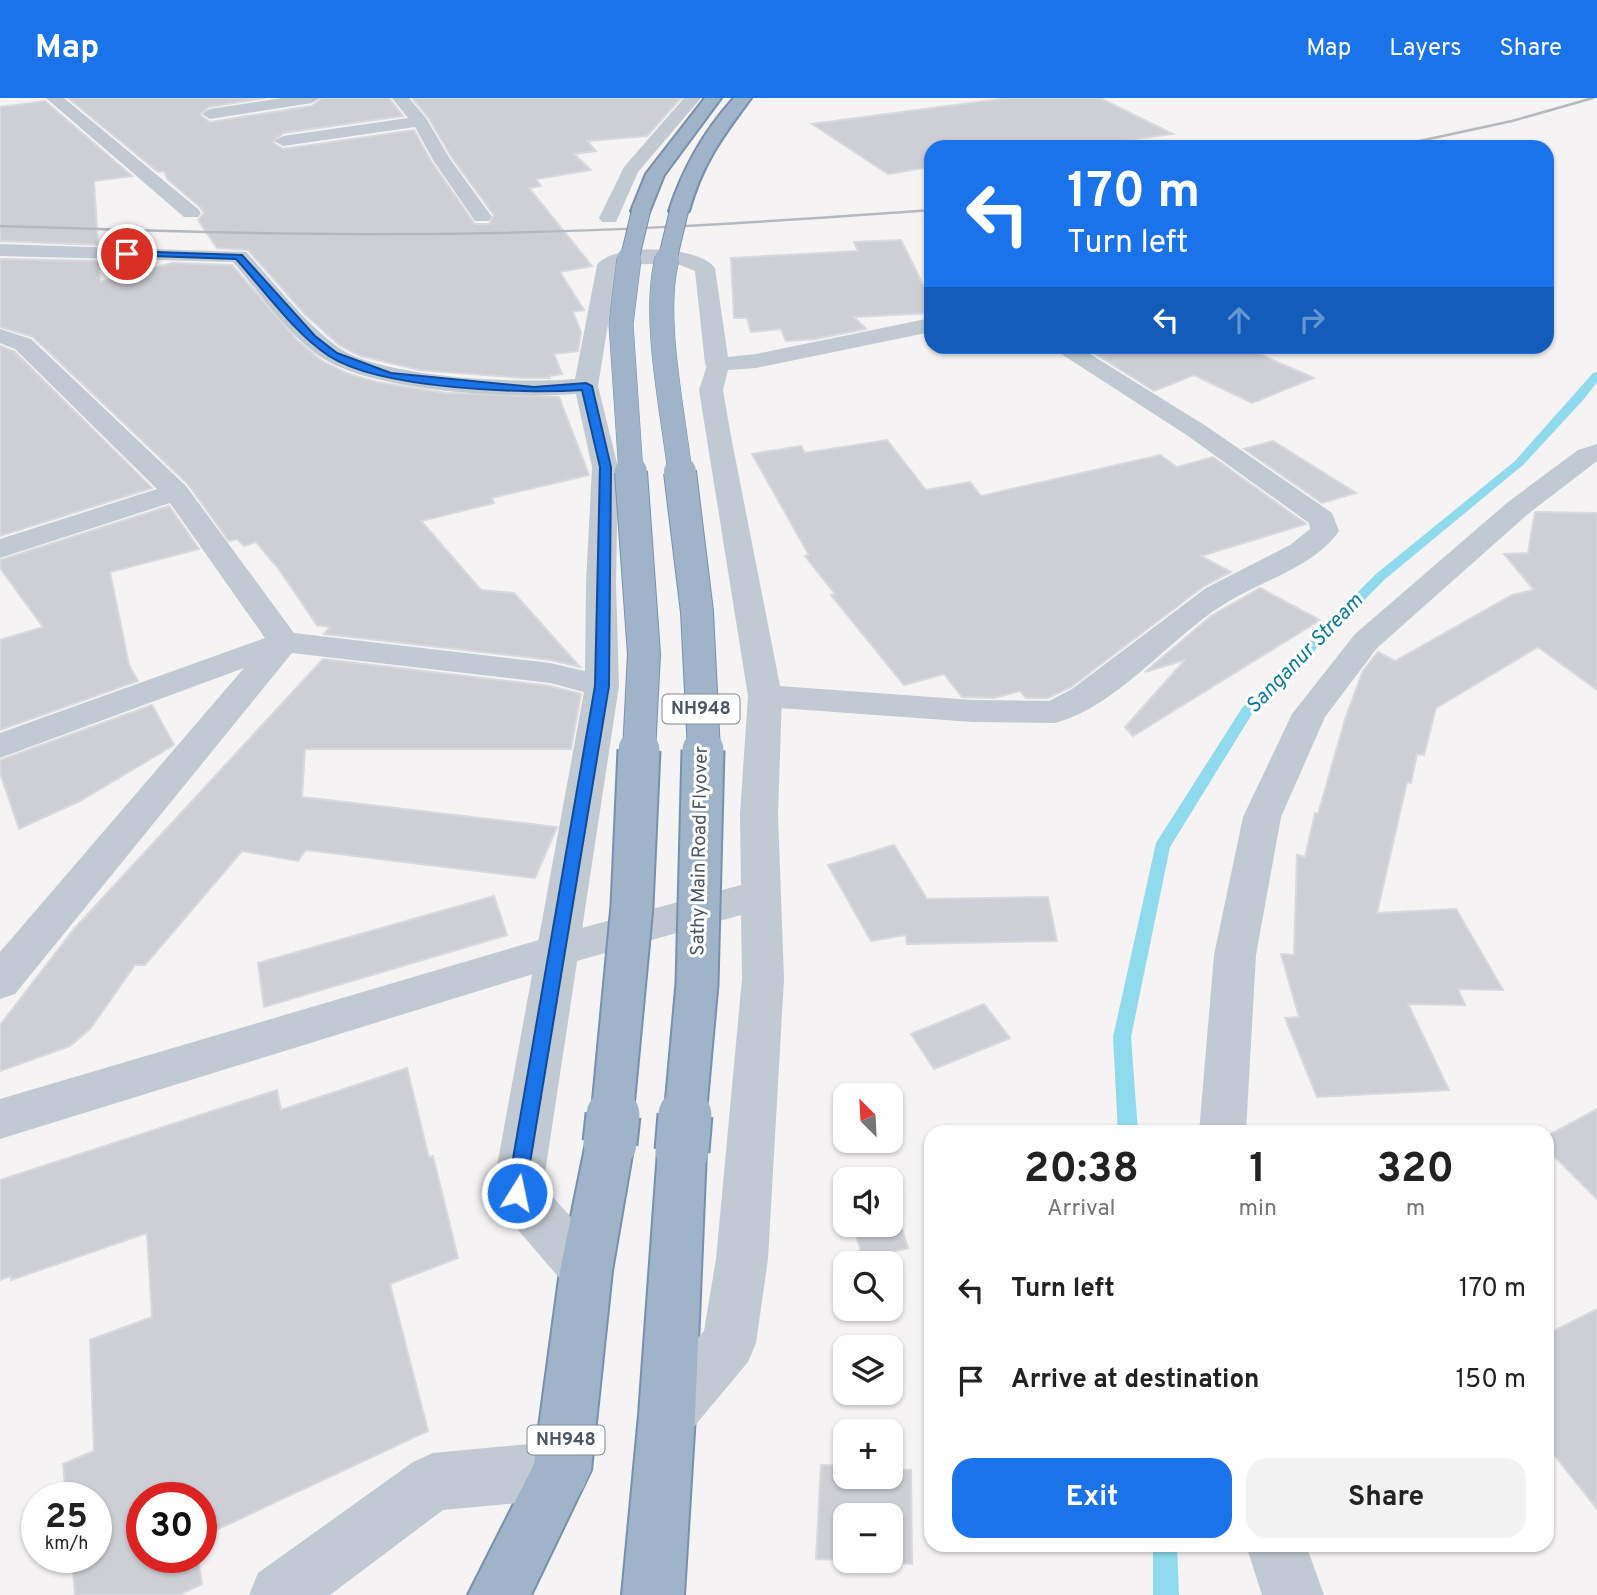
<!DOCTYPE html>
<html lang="en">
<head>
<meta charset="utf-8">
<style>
	body { margin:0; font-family:Overpass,sans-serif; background:#f2f2f2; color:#222; height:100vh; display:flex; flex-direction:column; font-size:26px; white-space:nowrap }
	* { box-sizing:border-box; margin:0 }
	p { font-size:23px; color:#767676 }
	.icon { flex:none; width:38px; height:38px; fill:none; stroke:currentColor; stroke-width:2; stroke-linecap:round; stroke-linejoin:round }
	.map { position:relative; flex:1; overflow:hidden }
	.details { position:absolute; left:924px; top:1027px; width:630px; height:427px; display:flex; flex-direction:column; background:#fff; border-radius:21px; box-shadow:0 2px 5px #0004 }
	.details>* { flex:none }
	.guide { position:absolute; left:924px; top:42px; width:630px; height:214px; border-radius:21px; box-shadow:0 2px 5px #0004; background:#1a73e8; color:#fff; overflow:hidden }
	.needle { width:46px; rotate:336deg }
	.fabs { position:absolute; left:833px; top:985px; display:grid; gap:14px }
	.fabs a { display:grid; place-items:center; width:70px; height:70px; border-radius:14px; background:#fff; box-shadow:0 2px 5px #0004; font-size:35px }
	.speed { position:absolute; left:21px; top:1384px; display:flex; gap:14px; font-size:35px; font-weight:700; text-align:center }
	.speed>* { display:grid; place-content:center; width:91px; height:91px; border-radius:50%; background:#fff; box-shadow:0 2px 5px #0004; line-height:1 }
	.speed small { font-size:18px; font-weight:400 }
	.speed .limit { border:10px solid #d22; background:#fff; color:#111 }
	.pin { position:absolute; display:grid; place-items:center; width:60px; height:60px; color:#fff; margin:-30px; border:4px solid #fff; border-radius:50%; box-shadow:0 2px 7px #0007 }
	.me { position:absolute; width:77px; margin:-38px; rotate:10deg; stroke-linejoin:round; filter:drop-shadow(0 0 5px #0008) }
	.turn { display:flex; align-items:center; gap:24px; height:147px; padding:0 28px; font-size:32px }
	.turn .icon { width:91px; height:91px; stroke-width:2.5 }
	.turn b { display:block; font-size:49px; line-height:60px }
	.lanes { display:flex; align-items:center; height:66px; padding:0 28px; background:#0003; justify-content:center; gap:35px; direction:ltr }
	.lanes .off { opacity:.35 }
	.eta { display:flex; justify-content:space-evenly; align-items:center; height:119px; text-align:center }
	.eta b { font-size:42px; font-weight:700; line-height:49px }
	.action { display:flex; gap:14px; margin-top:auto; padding:14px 28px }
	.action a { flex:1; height:80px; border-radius:21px; background:#1a73e8; color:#fff; font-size:28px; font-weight:700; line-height:80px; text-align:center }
	.action a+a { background:#f2f2f2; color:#222 }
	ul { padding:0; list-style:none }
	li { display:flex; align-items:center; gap:21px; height:91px; padding:0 28px }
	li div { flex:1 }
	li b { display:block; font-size:26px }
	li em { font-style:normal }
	header { display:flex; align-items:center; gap:42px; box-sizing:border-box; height:98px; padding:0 35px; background:#1a73e8; color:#fff }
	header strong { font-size:33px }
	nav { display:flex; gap:38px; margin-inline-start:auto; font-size:24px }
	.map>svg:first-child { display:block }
</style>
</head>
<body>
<header>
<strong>Map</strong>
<nav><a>Map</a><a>Layers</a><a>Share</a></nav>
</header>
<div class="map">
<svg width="1597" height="1497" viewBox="0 0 1597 1497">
	<rect width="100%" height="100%" fill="#f5f3f3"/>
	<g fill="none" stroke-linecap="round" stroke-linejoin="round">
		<g fill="#90daee" fill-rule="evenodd">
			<path d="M 1597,274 L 1597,284 L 1584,301 L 1523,367 L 1384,482 L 1252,616 L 1170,749 L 1131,939 L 1138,1034 L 1118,1034 L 1113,939 L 1156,745 L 1242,610 L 1376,476 L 1515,363 L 1593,275 Z"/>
			<path d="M 1153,1447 L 1177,1447 L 1179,1497 L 1153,1497 Z"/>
		</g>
	</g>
	<g fill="#cdcfd5" stroke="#d7d9de" stroke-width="2">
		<path d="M 68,0 L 265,0 L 209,9 L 200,17 L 210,24 L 312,8 L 322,0 L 389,0 L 403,18 L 283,35 L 272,44 L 283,51 L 414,32 L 431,63 L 475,126 L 489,126 L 494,117 L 452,60 L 428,19 L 412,0 L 681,0 L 647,38 L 587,43 L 596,53 L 574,56 L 591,72 L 536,81 L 541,88 L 529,90 L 592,168 L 560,174 L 584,212 L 573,214 L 581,234 L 578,253 L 554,256 L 562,276 L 550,278 L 550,280 L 522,280 L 419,272 L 361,258 L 340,248 L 304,215 L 248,152 L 217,150 L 198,122 L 204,115 L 200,109 L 168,82 L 164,73 L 158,74 Z"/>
		<path d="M 1008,0 L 1100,0 L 1173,36 L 1075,49 L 931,49 L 931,69 L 888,76 L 812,26 Z"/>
		<path d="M 45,3 L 132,78 L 94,83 L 98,147 L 0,143 L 0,9 Z"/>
		<path d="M 901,142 L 931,203 L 931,215 L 854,219 L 866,231 L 815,241 L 786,243 L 781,231 L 751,234 L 747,220 L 734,220 L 731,160 L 858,153 L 854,144 Z"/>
		<path d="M 0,161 L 99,163 L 100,184 L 172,165 L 232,167 L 298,243 L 322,263 L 346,275 L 376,284 L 446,295 L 559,299 L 589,377 L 491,400 L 494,405 L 421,423 L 481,492 L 514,495 L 580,569 L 551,562 L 324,536 L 330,529 L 317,527 L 278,470 L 256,444 L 244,448 L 237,441 L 229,443 L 188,386 L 33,239 L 0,229 Z"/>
		<path d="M 0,248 L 14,253 L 152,390 L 0,438 Z"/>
		<path d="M 1083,248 L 1259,248 L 1260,252 L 1255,254 L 1314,280 L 1252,305 L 1194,277 L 1154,293 Z"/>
		<path d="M 887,342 L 926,392 L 970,384 L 981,398 L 1160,357 L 1177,369 L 1213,359 L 1306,426 L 1201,458 L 1231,474 L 1204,488 L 1071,589 L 1048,600 L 1026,600 L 1020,593 L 994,600 L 962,599 L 944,576 L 904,587 L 831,497 L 835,496 L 805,458 L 809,457 L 752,356 L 801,348 L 805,355 Z"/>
		<path d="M 1273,343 L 1356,395 L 1322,405 L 1244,351 Z"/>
		<path d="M 169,408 L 199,451 L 110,474 L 129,567 L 138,583 L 0,632 L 0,542 L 43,529 L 0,470 L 0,462 Z"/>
		<path d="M 1535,414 L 1597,415 L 1597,592 L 1538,549 L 1436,610 L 1424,657 L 1417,656 L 1411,685 L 1407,684 L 1377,815 L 1456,811 L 1503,892 L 1458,891 L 1465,907 L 1408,906 L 1449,992 L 1317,999 L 1285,920 L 1299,919 L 1281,856 L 1294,857 L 1297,757 L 1305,759 L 1315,715 L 1318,716 L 1346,618 L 1363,573 L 1378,554 L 1395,563 L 1512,497 L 1534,492 L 1504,456 L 1528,455 Z"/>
		<path d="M 1260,490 L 1320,522 L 1133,638 L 1125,629 L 1185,562 L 1145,574 L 1211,518 Z"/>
		<path d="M 323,561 L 550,588 L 581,596 L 571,651 L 305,651 L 302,699 L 557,729 L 535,780 L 306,752 L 298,763 L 242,753 L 145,867 L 135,867 L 90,931 L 70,948 L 0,973 L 0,927 L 74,831 Z"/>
		<path d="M 152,607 L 174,647 L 80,703 L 19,731 L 0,675 L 0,662 Z"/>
		<path d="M 894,747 L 927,801 L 1048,799 L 1057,843 L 907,846 L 906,837 L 871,843 L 828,767 Z"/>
		<path d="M 494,798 L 507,837 L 264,909 L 258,865 Z"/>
		<path d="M 984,906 L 1010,940 L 934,971 L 911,936 Z"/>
		<path d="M 407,970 L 429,1060 L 433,1058 L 458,1160 L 390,1186 L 428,1333 L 201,1439 L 201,1400 L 142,1400 L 142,1460 L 198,1460 L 202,1486 L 179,1497 L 75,1497 L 72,1460 L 96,1460 L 96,1400 L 66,1400 L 63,1366 L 94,1353 L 90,1242 L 152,1219 L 147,1135 L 11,1182 L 11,1178 L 0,1182 L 0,1082 L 277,992 L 281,1012 Z"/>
		<path d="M 1597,1011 L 1597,1101 L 1547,1051 L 1547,1038 Z"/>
		<path d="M 891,1095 L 908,1150 L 863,1161 L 853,1127 L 891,1127 Z"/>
		<path d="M 1597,1211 L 1597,1411 L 1547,1348 L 1547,1236 Z"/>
		<path d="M 821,1367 L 845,1368 L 845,1379 L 891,1379 L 891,1371 L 911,1372 L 912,1466 L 856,1463 L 891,1463 L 891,1418 L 845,1418 L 845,1462 L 816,1461 Z"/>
	</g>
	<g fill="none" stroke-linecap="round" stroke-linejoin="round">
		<defs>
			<g id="trunk">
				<path d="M 705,0 L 721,0 L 664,77 L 648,117 L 634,117 L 631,113 L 646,76 Z"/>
				<path d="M 734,0 L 751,0 C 722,39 702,66 689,113 L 679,119 L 672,117 L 669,113 C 683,70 704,33 734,0 Z"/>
				<path d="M 610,1024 L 627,1030 L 634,1045 L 612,1173 L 591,1372 L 531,1497 L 468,1497 L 534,1366 L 560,1173 L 586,1045 L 593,1030 Z"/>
				<path d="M 682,1032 L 699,1038 L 706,1053 L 695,1317 L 684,1497 L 622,1497 L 639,1317 L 658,1053 L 665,1038 Z"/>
			</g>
		</defs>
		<use href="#trunk" stroke="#7690ad" stroke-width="4"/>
		<g fill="#c1cad2" fill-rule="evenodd">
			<path d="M 46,0 L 64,0 L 198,111 L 201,115 L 198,119 L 184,119 Z"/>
			<path d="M 282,0 L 320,0 L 312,5 L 210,21 L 202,16 L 210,11 Z"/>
			<path d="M 392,0 L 409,0 L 426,20 L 450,61 L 492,119 L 489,123 L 475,123 L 433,62 L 415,29 L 283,48 L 274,43 L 283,38 L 408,20 Z"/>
			<path d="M 684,0 L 701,0 L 638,74 L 616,124 L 602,124 L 599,120 L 624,69 Z"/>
			<path d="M 0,146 L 246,154 C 276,186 303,224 339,250 C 383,280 521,286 575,281 L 597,167 C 612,145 699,147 715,170 L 729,266 L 725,271 L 709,271 L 705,266 L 695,173 L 675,165 L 621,167 L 617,170 L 598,288 L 618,369 L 616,485 L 619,588 L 543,1088 L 604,1156 L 612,1173 L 604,1190 L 586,1198 L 568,1190 L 500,1111 L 492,1095 L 584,594 L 550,585 L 292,555 L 15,896 L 0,901 L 0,854 L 244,570 L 0,660 L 0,635 L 265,540 L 170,405 L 0,460 L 0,441 L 157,391 L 15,251 L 0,245 L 0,231 L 31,241 L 186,388 L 294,535 L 550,565 L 585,573 L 586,485 L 592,369 L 576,296 C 513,301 377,294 324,261 C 290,240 260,195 233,164 L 0,158 Z"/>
			<path d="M 1049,248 L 1077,248 L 1206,328 L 1332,415 L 1339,433 C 1316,467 1265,482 1231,502 C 1173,535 1120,608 1055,625 L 973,624 L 765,609 L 753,606 L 748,598 L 753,590 L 765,587 L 973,602 L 1049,603 L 1072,591 L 1206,490 L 1290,447 L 1310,431 L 1309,425 L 1188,338 Z"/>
			<path d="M 1597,346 L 1597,363 L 1528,416 L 1377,550 L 1325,619 L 1281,719 L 1256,857 L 1246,1034 L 1199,1034 L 1214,857 L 1243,719 L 1292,616 L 1355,536 L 1508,404 L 1578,352 Z"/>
			<path d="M 562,1343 L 582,1352 L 591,1372 L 582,1392 L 562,1401 L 443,1412 L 330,1497 L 249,1497 L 258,1475 L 413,1364 L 433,1355 Z"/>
			<path d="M 1246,1447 L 1306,1447 L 1324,1497 L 1262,1497 Z"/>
		</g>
		<path fill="#c1cad2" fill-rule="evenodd" d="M 931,220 L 931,234 L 756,270 L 728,272 L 723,292 L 730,333 L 782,598 L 778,716 L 784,881 L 768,1161 L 756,1245 L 748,1264 L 687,1337 L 667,1345 L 647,1337 L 639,1317 L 647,1297 L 704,1233 L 716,1161 L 742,881 L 741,817 L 559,868 L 0,1041 L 0,1001 L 559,836 L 741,787 L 740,716 L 748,598 L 699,292 L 709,261 L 756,256 Z"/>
		<use href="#trunk" fill="#9fb4c9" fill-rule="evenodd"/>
		<g stroke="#b5b8bd" stroke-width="2.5">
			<path d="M 1392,49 L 1512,23 L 1593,0"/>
			<path d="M 0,128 C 134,132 268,137 402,136 C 579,136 755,125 931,112"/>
		</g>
		<defs>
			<g id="trunk-bridge-far4">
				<path d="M 629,163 L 641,113"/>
				<path d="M 667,163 L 679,113"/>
			</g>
			<g id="trunk-bridge-far3">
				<path d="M 629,161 L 621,226 L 631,375"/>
				<path d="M 667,161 C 652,219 673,314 680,375"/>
			</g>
			<g id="trunk-bridge-far2">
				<path d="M 631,374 L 644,556 L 639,654"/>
				<path d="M 680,374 L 697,514 L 704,654"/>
			</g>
			<g id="trunk-bridge-far1">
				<path d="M 612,1019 L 632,808 L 639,652"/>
				<path d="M 685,1019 L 697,886 L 703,652"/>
			</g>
			<g id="trunk-bridge">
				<path d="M 610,1045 L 613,1017"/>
				<path d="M 682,1053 L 685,1017"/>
			</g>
		</defs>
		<use href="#trunk-bridge-far4" stroke="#7690ad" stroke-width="20" stroke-linecap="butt"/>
		<use href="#trunk-bridge-far3" stroke="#7690ad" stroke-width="25" stroke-linecap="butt"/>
		<use href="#trunk-bridge-far2" stroke="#7690ad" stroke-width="34" stroke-linecap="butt"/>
		<use href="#trunk-bridge-far1" stroke="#7690ad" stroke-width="45" stroke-linecap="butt"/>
		<use href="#trunk-bridge" stroke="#7690ad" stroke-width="57" stroke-linecap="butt"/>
		<use href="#trunk-bridge-far4" stroke="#9fb4c9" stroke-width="18"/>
		<use href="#trunk-bridge-far3" stroke="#9fb4c9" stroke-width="24"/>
		<use href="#trunk-bridge-far2" stroke="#9fb4c9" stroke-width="32"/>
		<use href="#trunk-bridge-far1" stroke="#9fb4c9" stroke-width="41"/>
		<use href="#trunk-bridge" stroke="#9fb4c9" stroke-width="53"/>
	</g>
	<path fill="#1a73e8" stroke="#114b97" stroke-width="2" d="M 127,153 L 242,157 L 315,238 L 337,255 L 391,275 L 534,289 L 586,285 L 592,288 L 611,369 L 609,588 L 524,1101 L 517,1104 L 510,1101 L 507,1095 L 595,588 L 600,369 L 582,292 C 521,296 380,291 329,258 C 295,236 263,191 236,161 L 124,157 Z"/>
	<g text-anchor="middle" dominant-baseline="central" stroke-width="6" stroke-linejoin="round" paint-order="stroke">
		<g fill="#fff" stroke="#808990" stroke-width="2">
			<rect x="662.5" y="596.5" width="77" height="29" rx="5"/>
			<rect x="527.5" y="1327.5" width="77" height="29" rx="5"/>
		</g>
		<g font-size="18" font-weight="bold" fill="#4a5661">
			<text x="701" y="611">NH948</text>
			<text x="566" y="1342">NH948</text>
		</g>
		<g font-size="19" fill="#4a5661" stroke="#fff">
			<text transform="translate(700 753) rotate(-89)">Sathy Main Road Flyover</text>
		</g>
		<g font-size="21" font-style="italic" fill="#0c7c9b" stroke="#fff">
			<text transform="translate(1305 556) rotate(-46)">Sanganur Stream</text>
		</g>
	</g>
</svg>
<div class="fabs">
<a><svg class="needle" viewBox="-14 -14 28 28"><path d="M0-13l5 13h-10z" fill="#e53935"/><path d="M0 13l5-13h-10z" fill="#767676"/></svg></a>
<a><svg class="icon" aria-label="sound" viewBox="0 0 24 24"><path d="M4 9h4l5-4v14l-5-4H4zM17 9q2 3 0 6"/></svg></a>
<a><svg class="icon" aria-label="search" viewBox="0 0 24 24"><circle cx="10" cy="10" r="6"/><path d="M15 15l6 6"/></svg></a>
<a><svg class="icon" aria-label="layers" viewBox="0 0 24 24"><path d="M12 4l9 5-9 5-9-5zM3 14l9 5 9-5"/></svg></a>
<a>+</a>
<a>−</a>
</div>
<div class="speed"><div>25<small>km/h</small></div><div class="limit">30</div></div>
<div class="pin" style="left:127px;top:156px;background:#d93025"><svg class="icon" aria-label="arrive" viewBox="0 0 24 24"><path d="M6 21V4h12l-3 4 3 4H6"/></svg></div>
<svg class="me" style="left:517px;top:1095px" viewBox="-20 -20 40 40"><circle r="17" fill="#1a73e8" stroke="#fff" stroke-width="3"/><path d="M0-11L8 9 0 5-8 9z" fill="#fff"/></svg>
<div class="guide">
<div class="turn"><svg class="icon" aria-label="left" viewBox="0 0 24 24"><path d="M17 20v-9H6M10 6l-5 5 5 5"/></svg><div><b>170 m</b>Turn left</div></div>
<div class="lanes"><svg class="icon" aria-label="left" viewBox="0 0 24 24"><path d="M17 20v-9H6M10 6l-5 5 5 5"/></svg><svg class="icon off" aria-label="ahead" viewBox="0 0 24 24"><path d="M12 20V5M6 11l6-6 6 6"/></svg><svg class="icon off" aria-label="right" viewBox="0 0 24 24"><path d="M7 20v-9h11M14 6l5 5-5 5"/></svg></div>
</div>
<section class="details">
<div class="eta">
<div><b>20:38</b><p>Arrival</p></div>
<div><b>1</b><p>min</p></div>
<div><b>320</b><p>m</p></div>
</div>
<ul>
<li><svg class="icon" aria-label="left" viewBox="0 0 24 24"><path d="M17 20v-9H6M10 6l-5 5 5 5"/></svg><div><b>Turn left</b></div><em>170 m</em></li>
<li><svg class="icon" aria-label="arrive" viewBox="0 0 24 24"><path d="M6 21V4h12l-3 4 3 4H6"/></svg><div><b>Arrive at destination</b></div><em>150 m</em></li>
</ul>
<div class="action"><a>Exit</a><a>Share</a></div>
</section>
</div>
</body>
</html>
